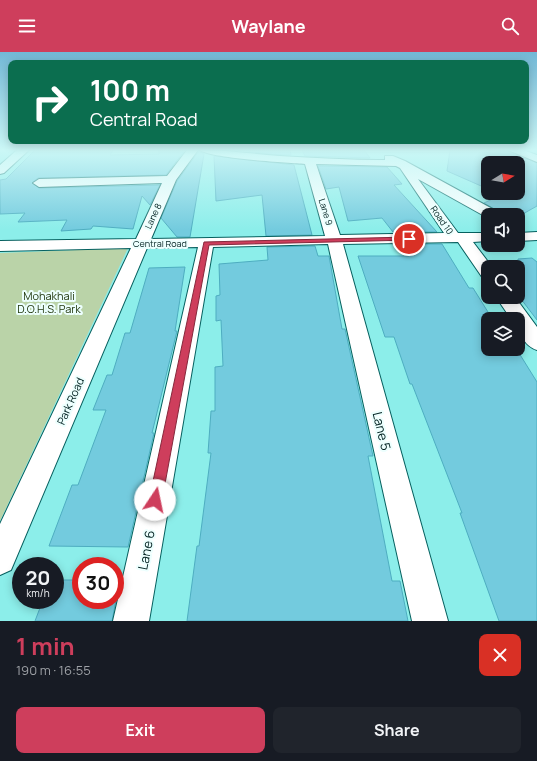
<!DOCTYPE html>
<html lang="en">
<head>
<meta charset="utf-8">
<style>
	body { margin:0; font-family:Manrope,sans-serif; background:#20242c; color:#f1f3f6; height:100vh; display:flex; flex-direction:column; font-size:15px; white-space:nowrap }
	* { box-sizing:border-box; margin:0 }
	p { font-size:13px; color:#9ea1a6 }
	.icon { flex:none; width:22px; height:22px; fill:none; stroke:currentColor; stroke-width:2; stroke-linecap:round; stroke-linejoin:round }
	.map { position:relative; height:569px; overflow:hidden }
	.side { display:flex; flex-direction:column; background:#171b24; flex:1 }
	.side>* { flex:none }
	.top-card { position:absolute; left:8px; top:8px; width:521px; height:84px; border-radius:8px; box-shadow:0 2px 10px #0003; background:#0b6e4f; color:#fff; overflow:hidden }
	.needle { width:26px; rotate:79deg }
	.fabs { position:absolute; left:481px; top:104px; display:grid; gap:8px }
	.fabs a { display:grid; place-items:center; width:44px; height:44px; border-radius:8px; background:#171b24; box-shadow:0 2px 10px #0003; font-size:20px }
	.speed { position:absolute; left:12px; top:505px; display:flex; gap:8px; font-size:20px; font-weight:700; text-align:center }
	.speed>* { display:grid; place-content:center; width:52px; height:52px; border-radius:50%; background:#171b24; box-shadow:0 2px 10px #0003; line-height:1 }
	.speed small { font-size:10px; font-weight:400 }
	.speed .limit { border:6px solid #d22; background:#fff; color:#111 }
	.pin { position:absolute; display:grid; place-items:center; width:34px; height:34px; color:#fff; margin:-17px; border:2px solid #fff; border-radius:50%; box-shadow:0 1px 4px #0007 }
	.me { position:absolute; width:44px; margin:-22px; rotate:11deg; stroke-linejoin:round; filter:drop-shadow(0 0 3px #0008) }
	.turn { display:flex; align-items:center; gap:14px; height:84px; padding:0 16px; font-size:18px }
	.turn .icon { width:52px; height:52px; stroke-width:2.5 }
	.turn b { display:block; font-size:28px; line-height:34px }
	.round { display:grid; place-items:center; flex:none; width:42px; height:42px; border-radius:8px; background:#20242c }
	.headline { display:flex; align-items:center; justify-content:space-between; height:68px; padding:0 16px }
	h1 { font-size:24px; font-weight:700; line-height:30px; color:#ce3e5c }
	.cta { display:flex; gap:8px; margin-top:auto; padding:8px 16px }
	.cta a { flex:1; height:46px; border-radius:8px; background:#ce3e5c; color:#fff; font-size:16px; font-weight:700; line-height:46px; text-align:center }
	.cta a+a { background:#20242c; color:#f1f3f6 }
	header { display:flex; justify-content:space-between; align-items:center; height:52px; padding:0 16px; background:#ce3e5c; color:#fff; font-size:18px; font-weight:700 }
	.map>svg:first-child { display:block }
</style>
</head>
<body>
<header><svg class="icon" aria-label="menu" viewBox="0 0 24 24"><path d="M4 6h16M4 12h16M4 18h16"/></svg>Waylane<svg class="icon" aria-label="search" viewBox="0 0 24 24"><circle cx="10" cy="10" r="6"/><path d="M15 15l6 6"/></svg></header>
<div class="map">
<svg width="537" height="569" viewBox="0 0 537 569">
	<rect width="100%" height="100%" fill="#8ceeea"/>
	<path fill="#bad3a8" d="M 128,196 L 0,469 L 0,201 Z"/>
	<g fill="#73cbde" stroke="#4eadc0">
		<path d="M 35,98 L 113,98 L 110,103 L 159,102 L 159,98 L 185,98 L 166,123 L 38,126 L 32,131 L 39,136 L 160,133 L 150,153 L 142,144 L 133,177 L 93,174 L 91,177 L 61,179 L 67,168 L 18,170 L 25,161 L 0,162 L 0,128 L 6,127 Z"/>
		<path d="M 237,98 L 290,98 L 291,103 L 270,102 Z"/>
		<path d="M 302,98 L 364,98 L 370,106 L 305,104 Z"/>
		<path d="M 450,98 L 507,98 L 537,111 L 537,154 L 521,163 L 505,163 L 484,151 L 501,143 L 496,141 L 518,141 L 518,111 L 488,111 L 488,137 L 447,119 Z"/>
		<path d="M 199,99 L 204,102 L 190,185 L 177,185 L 161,166 L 177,129 Z"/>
		<path d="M 214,104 L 294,113 L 312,183 L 266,184 L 262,143 L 216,149 Z"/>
		<path d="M 318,114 L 387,115 L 402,132 L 394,133 L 437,180 L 393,180 L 382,166 L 348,169 L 339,135 L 326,137 Z"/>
		<path d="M 401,192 L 442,192 L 469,236 L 473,236 L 488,260 L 488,301 L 519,301 L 537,330 L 537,569 L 499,569 L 460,461 L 462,461 L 412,332 L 410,332 L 394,285 L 385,285 L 358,204 L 409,204 Z"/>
		<path d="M 315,194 L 318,204 L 329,204 L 342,277 L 345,277 L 373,404 L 368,404 L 392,529 L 400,529 L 408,569 L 187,569 L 197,494 L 199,494 L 211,401 L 208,401 L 211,359 L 215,359 L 215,315 L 223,314 L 221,268 L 216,269 L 216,244 L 220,243 L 219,212 L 268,208 L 267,195 Z"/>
		<path d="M 532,206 L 537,210 L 537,268 L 518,243 L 518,207 Z"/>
		<path d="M 185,215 L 175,279 L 177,279 L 152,381 L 154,381 L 128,495 L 49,494 L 72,433 L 78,433 L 106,358 L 93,358 L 107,323 L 112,323 L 125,281 L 130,281 L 149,216 Z"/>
		<path d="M 55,528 L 81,528 L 81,548 L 116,548 L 112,569 L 35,569 L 43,548 L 55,548 Z"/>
	</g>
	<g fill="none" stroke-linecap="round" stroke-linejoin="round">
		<defs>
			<g id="street">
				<path d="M 17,98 L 29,98 L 4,121 L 0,122 L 0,113 Z"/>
				<path d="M 187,98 L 198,98 L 176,128 L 151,187 L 325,184 L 305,112 C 289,111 209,106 200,98 C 227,98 253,102 280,104 C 315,106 350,108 385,108 L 385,104 L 393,104 L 405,109 L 498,160 L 500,163 L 488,163 L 488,166 L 418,127 L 458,181 L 488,181 L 488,189 L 473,190 L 492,215 L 488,215 L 488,226 L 482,225 L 458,190 L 343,192 L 448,569 L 412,569 L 328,192 L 213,195 L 149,569 L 113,569 L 198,195 L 147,196 L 11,518 L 0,523 L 0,472 L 131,196 L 0,199 L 0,189 L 136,187 L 162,131 L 39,135 L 33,131 L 39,127 L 167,124 ZM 316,112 L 396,114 L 400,116 L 444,181 L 340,183 Z"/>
				<path d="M 508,98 L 523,98 L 537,103 L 537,110 Z"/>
				<path d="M 537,180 L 537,188 L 518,189 L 518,181 Z"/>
				<path d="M 496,245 L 515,245 L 537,275 L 537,298 C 524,294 518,280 518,267 L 511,267 Z"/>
			</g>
		</defs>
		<use href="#street" stroke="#06605f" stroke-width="2"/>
		<use href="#street" fill="#fff" fill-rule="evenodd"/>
	</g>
	<linearGradient id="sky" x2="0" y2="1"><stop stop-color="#72b8d6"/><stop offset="0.55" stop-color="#cbf7f6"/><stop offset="1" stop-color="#cbf7f6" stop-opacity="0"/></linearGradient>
	<rect width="537" height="178" fill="url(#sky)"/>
	<path fill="#ce3e5c" stroke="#86283c" d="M 409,185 L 412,185 L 412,188 L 209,193 L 162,448 L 160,453 L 155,455 L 151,453 L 149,448 L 204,190 Z"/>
	<g text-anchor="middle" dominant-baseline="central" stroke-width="4" stroke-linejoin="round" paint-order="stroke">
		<g font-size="9" fill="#012120" stroke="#edfffe">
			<text transform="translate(326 160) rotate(73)">Lane 9</text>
			<text transform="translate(153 164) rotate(-65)">Lane 8</text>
			<text transform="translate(442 168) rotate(55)">Road 10</text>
			<text x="160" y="191">Central Road</text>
		</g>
		<g font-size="11" fill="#23390f" stroke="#edfffe">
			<text x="49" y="243">Mohakhali<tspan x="49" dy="13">D.O.H.S. Park</tspan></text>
		</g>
		<g font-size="11" fill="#012120" stroke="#edfffe">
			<text transform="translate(70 349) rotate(-66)">Park Road</text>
		</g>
		<g font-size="13" fill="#012120" stroke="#edfffe">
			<text transform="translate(382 379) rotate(76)">Lane 5</text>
			<text transform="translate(146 498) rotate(-79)">Lane 6</text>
		</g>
	</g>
</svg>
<div class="fabs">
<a><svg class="needle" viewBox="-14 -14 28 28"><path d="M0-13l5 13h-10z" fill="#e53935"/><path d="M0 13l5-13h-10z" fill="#9ea1a6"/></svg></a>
<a><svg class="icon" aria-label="sound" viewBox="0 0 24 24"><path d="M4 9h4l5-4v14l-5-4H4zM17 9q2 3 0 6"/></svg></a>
<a><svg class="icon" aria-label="search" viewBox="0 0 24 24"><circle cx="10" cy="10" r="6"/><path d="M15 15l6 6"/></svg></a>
<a><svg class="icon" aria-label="layers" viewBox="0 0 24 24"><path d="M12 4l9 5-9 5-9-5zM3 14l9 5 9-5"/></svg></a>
</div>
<div class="speed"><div>20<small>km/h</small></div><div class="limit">30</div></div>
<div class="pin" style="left:409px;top:187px;background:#d93025"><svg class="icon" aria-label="arrive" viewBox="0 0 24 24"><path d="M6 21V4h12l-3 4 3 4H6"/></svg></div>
<svg class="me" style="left:155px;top:448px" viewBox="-20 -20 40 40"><circle r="19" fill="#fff"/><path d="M0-13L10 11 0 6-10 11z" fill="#ce3e5c"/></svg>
<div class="top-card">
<div class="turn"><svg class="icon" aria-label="right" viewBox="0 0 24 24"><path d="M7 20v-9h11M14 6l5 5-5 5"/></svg><div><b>100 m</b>Central Road</div></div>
</div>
</div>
<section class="side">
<div class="headline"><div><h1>1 min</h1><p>190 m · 16:55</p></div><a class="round" style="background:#d93025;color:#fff"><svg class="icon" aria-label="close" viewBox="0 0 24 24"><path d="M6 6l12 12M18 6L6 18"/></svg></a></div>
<div class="cta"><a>Exit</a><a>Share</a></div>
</section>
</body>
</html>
